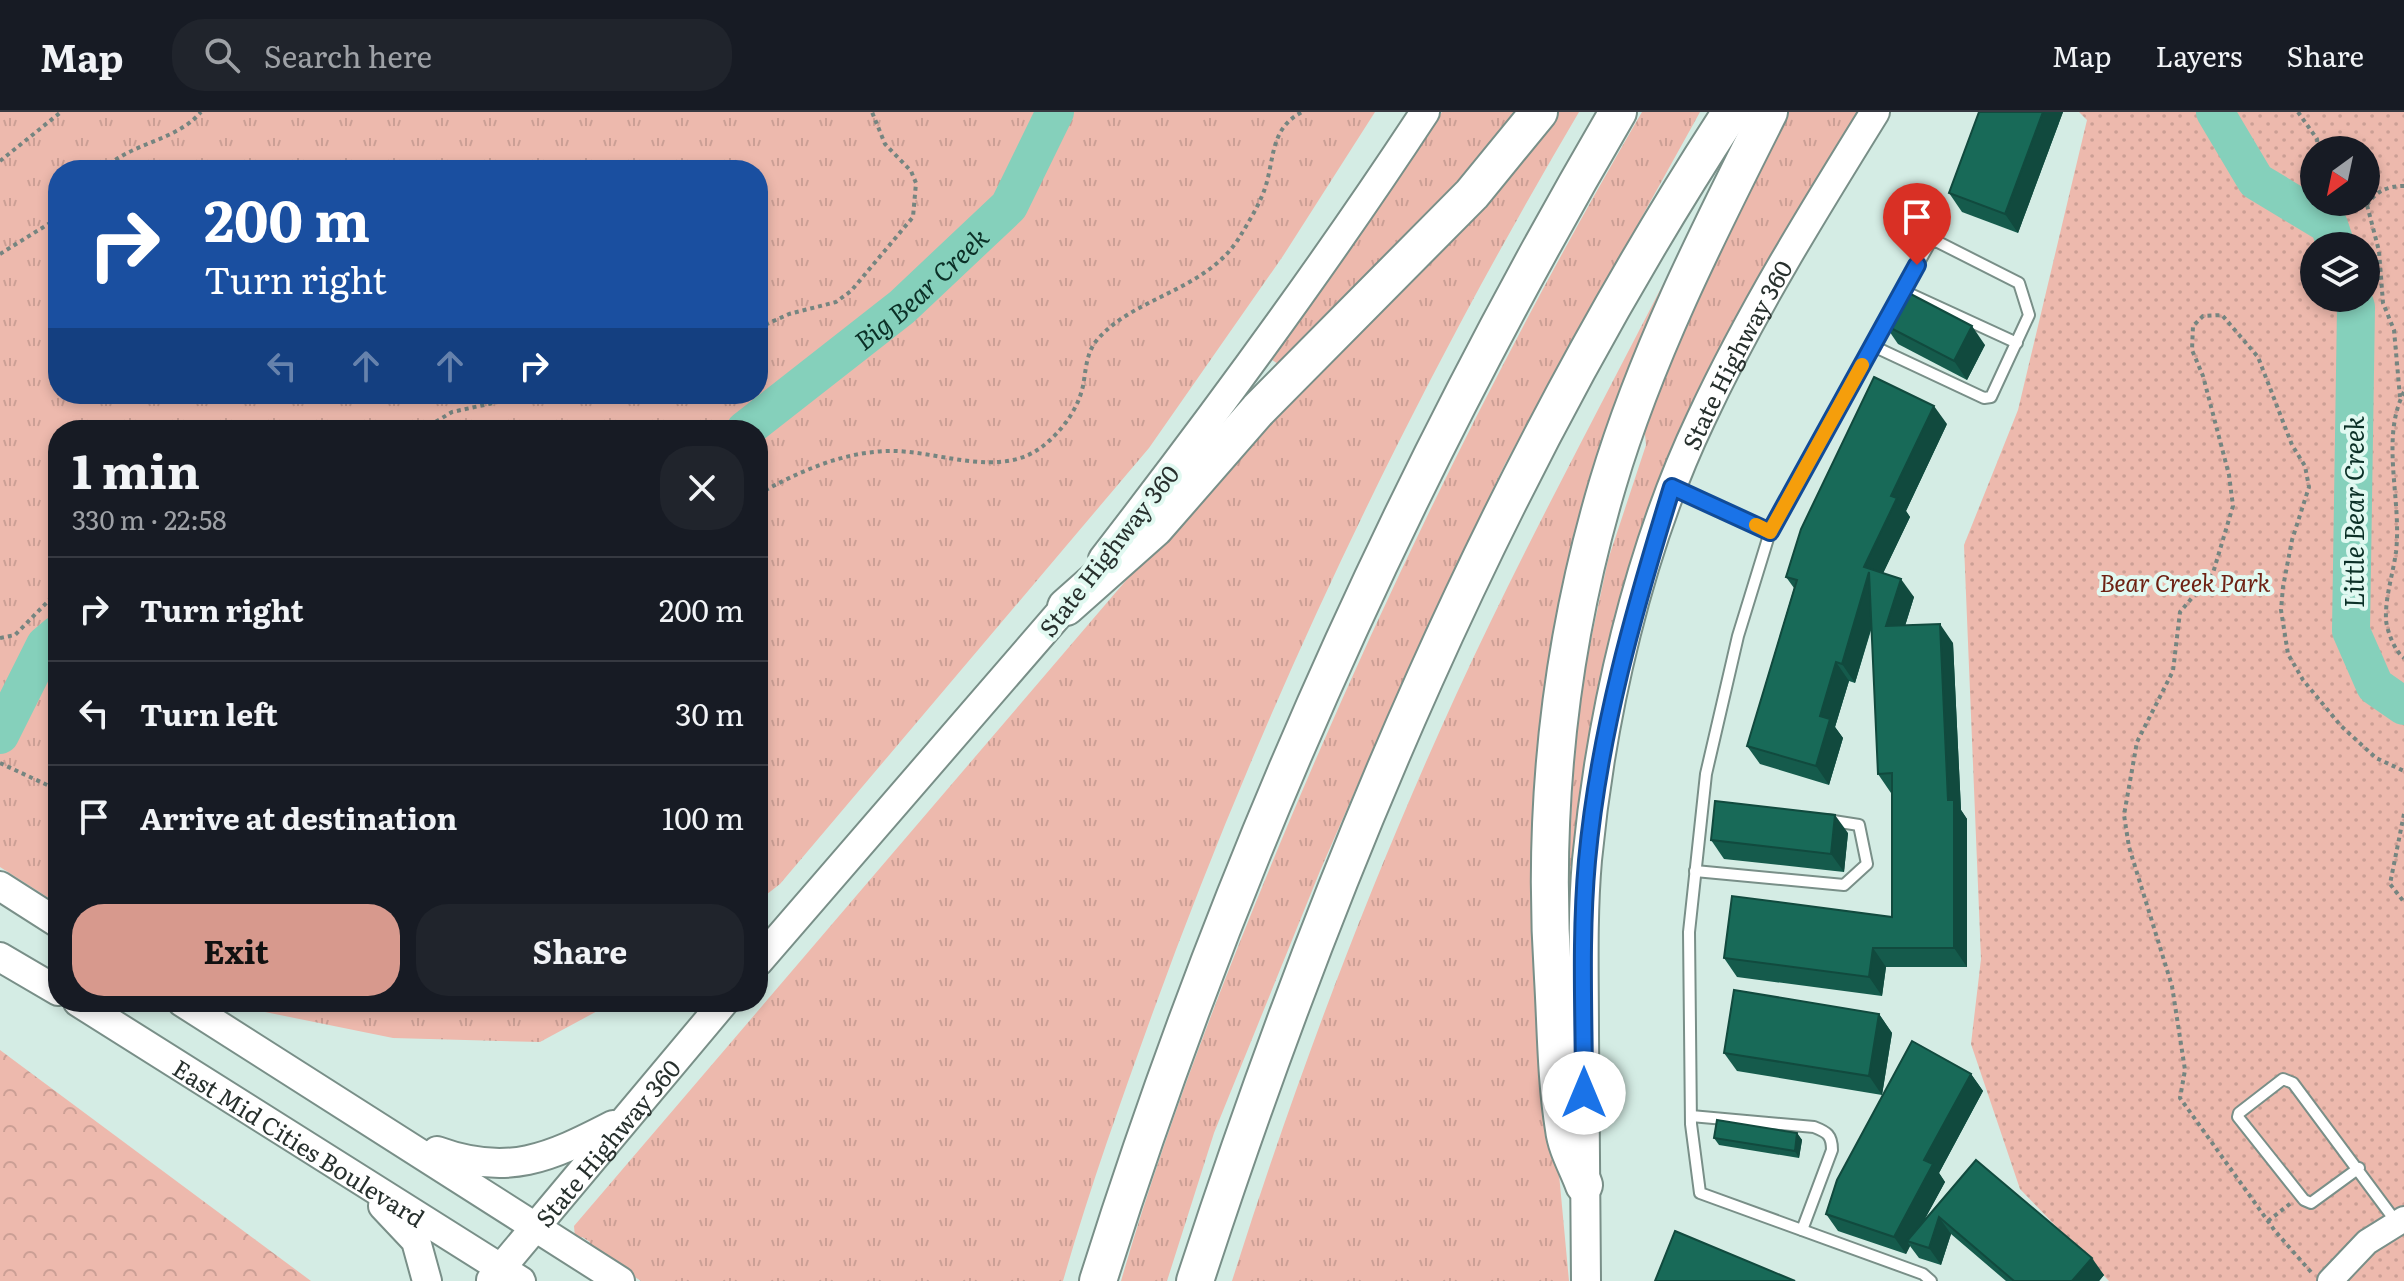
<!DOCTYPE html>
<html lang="en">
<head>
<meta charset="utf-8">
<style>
	body { margin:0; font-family:Literata,serif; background:#20242c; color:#f1f3f6; height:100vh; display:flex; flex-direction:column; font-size:30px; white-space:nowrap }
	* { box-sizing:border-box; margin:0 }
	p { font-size:26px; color:#9ea1a6 }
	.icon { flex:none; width:44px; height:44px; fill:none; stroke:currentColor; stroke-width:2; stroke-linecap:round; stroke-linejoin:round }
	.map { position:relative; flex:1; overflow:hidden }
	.details { position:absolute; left:48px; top:308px; width:720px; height:592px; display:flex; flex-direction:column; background:#171b24; border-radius:32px; box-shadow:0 4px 12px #0003 }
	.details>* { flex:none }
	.guide { position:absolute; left:48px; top:48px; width:720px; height:244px; border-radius:32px; box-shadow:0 4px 12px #0003; background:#1a4fa0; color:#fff; overflow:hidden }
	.needle { width:52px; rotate:213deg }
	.buttons { position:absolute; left:2300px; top:24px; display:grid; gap:16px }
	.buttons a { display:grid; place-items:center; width:80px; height:80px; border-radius:50%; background:#171b24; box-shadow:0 4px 12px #0003; font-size:40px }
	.pin { position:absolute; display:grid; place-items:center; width:68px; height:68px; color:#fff; margin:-82px -34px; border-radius:50% 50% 50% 0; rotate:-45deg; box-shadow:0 0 8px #0007 }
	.pin .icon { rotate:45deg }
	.me { position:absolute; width:88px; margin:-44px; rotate:0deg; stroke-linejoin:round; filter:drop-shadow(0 0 6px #0008) }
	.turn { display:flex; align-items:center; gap:28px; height:168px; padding:0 24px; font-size:36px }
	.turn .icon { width:104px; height:104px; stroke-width:2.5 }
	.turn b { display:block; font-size:56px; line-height:68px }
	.lanes { display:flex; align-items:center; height:76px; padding:0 24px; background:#0003; justify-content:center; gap:40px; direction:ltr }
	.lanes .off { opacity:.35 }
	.round { display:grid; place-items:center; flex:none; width:84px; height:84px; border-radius:32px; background:#20242c }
	.overview { display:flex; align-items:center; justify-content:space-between; height:136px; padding:0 24px }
	h1 { font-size:48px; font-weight:700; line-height:60px }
	.button { display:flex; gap:16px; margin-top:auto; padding:16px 24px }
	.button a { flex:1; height:92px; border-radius:32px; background:#d7998d; color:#111; font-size:32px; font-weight:700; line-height:92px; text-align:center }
	.button a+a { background:#20242c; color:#f1f3f6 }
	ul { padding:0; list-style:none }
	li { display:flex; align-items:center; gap:24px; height:104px; padding:0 24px; border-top:2px solid #363941 }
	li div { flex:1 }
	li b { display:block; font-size:30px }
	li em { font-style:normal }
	header { display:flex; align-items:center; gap:48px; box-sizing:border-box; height:112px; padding:0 40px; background:#171b24; border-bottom:2px solid #363941 }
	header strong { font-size:38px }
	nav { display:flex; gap:44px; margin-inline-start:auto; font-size:28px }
	.search { width:560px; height:72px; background:#20242c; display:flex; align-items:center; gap:20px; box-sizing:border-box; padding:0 28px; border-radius:32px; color:#9ea1a6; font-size:30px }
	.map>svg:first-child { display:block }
</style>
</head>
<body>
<header>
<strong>Map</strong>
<div class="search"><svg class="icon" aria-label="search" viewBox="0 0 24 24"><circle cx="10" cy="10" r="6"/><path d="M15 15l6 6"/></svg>Search here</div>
<nav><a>Map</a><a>Layers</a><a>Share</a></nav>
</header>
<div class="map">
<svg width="2404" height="1169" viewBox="0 0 2404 1169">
	<defs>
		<pattern id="grass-tufts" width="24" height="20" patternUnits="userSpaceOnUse" patternTransform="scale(2)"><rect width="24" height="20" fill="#edb9ad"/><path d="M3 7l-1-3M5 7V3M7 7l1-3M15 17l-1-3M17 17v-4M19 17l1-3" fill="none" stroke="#cb9f95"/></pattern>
		<pattern id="forest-crowns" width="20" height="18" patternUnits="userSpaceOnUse" patternTransform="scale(2)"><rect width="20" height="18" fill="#edb9ad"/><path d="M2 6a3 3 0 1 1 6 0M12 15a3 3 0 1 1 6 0" fill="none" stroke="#cb9f95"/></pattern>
		<pattern id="park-dots" width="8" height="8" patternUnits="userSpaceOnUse" patternTransform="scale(2)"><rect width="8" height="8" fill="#edb9ad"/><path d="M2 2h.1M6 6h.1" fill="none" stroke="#cb9f95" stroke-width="1.8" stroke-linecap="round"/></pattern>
	</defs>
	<rect width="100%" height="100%" fill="#d4ece4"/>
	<g fill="url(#grass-tufts)" fill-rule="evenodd">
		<path d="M 0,0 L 1375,0 L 1283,144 L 1149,336 L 780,772 L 758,789 L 758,318 L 58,318 L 58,792 L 0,755 ZM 58,58 L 758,58 L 758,282 L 58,282 Z"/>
		<path d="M 1442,0 L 1526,0 L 1283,255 L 1272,248 Z"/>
		<path d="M 1552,0 L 1579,0 C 1410,286 1266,588 1153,900 C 1121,989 1089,1078 1063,1169 L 641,1169 L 588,1134 L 590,1130 L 582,1125 L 579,1129 L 575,1126 L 574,1114 L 1134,459 Z"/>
		<path d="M 1642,0 L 1700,0 L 1505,352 L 1412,548 L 1320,759 L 1214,1021 L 1167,1169 L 1121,1169 C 1167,1011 1228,855 1292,703 C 1394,461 1510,227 1642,0 Z"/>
		<path d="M 1785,0 L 1858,0 C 1747,173 1638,373 1598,577 C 1583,653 1580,734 1571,811 L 1566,812 L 1575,629 L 1587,546 L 1608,448 L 1646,333 L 1644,312 L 1678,220 Z"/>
		<path d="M 1676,147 L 1686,151 L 1593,388 L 1542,880 L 1569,1169 L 1232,1169 C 1295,970 1369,773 1456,583 C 1524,435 1602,292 1676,147 Z"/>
		<path d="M 244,890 L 614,890 L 540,930 L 393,926 L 265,900 Z"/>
	</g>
	<path fill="url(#forest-crowns)" d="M 0,938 L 311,1169 L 0,1169 Z"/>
	<path fill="url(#park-dots)" fill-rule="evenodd" d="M 2079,0 L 2404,0 L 2404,1169 L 2109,1169 L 2020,1077 L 1971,932 L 1981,847 L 1964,433 L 2018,298 L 2087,8 ZM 2314,38 L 2366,38 L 2366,90 L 2314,90 ZM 2314,134 L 2366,134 L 2366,186 L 2314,186 Z"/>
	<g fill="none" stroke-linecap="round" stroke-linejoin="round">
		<g stroke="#85d0bb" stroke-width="38">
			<path d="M 2215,0 L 2256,69 L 2329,113 L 2336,134"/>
			<path d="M 2353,186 L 2356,195 L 2351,519 L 2375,574 L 2404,594"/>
			<path id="s1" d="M 745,318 L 902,195 L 1009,94 L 1055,0"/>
			<path d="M 0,623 L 45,533 L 58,522"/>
		</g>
		<defs>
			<g id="service">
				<path d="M 1906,180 L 2017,231"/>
				<path d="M 1873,234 L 1984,286 L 1991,285 L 2029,203 L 2019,171 L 1932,127 L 1770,420 L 1738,524 L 1706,662 L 1689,820 L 1691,1012 L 1700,1081 L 1923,1162 L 1931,1169"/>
				<path d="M 1674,376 L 1770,420"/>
				<path d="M 1695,759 L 1844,773 L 1867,752 L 1859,713 L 1827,708"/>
				<path d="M 1691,1004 L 1814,1015 C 1827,1020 1832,1023 1832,1038 L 1802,1118"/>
				<path d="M 2359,1056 L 2311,1091 L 2304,1088 L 2238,1005 L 2239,1001 L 2283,967 L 2293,971 L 2397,1111"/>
			</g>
			<path id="tertiary" d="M 2330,1169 L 2367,1130 L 2404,1107"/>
			<g id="secondary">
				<path d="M 1103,447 C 1216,301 1324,154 1425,0"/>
				<path d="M 0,774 L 58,811"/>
				<path d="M 0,845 L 58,879"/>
				<path d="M 758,850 L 1078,480"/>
				<path id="s2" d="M 78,890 L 521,1169"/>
				<path d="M 182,890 L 620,1169"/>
				<path d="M 437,1039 C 508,1065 549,1046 613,1013"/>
				<path d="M 383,1094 L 416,1129 L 427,1169"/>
				<path id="s3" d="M 491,1168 L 724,890"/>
				<path id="s4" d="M 1586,1169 C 1585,1086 1584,1004 1584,922 C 1584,864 1582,806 1587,748 C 1601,603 1638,439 1701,307 C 1751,200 1813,100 1875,0"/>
			</g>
			<g id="motorway">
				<path d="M 1066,495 L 1155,416 L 1258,298 L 1472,82 L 1539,0"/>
				<path d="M 1584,1073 C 1578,1056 1566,1036 1564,1017 C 1556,968 1556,916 1553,866 C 1542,699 1560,532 1608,371 C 1646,243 1709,119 1769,0"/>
				<path d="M 1098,1169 C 1227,760 1401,371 1618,0"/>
				<path d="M 1195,1169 C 1328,762 1496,360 1731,0"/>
			</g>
		</defs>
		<use href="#service" stroke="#798f88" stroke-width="14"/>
		<use href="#tertiary" stroke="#798f88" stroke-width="28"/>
		<use href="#secondary" stroke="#798f88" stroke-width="32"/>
		<use href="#motorway" stroke="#798f88" stroke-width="40"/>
		<g stroke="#758580" stroke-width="4" stroke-dasharray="4 4" stroke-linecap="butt">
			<path d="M 2298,0 L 2317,27 L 2318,38"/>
			<path d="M 0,49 L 61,0"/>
			<path d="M 103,58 C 131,30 175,30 201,0"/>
			<path d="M 2360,90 L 2367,93 L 2379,139 L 2383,191 L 2394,218 L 2400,285"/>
			<path d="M 2367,93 C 2376,79 2388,74 2404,74"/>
			<path d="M 0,142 L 58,106"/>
			<path d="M 758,216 L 789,202 L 836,190 L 851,179 L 913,105 L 916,71 L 911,59 L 885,32 L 872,0"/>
			<path d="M 2404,280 C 2380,327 2402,387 2396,440 C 2393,462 2385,485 2386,508 C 2387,519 2395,540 2404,546"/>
			<path d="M 422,318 L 452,300 L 534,282"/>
			<path d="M 758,382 C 799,360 841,340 889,339 C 938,338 1000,368 1043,334 C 1062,319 1078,297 1083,274 C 1086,258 1086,241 1097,228 C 1133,185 1206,179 1239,126 C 1247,113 1256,98 1262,84 C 1276,52 1267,18 1302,0"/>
			<path d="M 0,526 L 15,523 L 58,479"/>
			<path d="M 0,651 L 58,678"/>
			<path d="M 2404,702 L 2390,772 L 2404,790"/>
			<path d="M 2268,1109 L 2291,1091"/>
			<path d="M 2311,1160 L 2275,1119 L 2180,986 L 2185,958 L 2172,874 L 2129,735 L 2124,703 L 2137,630 L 2173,559 L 2180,500 L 2213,461 L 2233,394 L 2229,363 L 2203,264 L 2192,238 L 2193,214 L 2203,204 L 2222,203 L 2258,245 L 2292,333 L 2305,354 L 2309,375 L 2292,428 L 2283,475 L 2281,498 L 2288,542 L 2303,568 L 2341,614 L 2376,646 L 2404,659"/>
		</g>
		<use href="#service" stroke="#fff" stroke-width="10"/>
		<use href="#tertiary" stroke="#fff" stroke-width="24"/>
		<use href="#secondary" stroke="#fff" stroke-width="28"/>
		<use href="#motorway" stroke="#fff" stroke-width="36"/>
	</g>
	<g fill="#155b4c">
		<path d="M 1979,0 L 2063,0 L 2018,121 L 1962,100 L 1949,81 Z"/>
		<path d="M 1885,213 L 1985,233 L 1967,268 L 1898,232 Z"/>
		<path d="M 1947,312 L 1906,399 L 1910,405 L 1883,461 L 1914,485 L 1905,514 L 1953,531 L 1961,698 L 1967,707 L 1967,855 L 1886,855 L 1882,884 L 1737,865 L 1724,846 L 1892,805 L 1892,681 L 1891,681 L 1878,662 L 1872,515 L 1855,571 L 1849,569 L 1835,615 L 1843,626 L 1829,673 L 1760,652 L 1747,634 L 1794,476 L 1786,465 Z"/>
		<path d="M 1848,721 L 1844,760 L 1724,747 L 1711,728 Z"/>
		<path d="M 1879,902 L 1892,921 L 1882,983 L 1737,959 L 1724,941 Z"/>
		<path d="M 1971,962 L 1983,979 L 1939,1061 L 1945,1070 L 1924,1108 L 1976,1048 L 2104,1163 L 2099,1169 L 2006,1169 L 1951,1122 L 1941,1153 L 1919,1146 L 1910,1134 L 1906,1142 L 1838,1119 L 1826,1102 Z"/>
		<path d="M 1797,1021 L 1802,1028 L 1799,1046 L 1719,1033 L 1714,1026 Z"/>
	</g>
	<g fill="#114a3e">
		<path d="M 2043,0 L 2063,0 L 2018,121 L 2005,102 Z"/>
		<path d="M 1972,214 L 1985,233 L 1967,268 L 1954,249 Z"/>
		<path d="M 1934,294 L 1947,312 L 1906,399 L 1910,405 L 1878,472 L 1882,479 L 1855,571 L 1842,552 L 1864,455 L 1891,384 Z"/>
		<path d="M 1901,467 L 1914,485 L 1899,533 L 1886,514 Z"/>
		<path d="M 1940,512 L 1953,531 L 1961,698 L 1967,707 L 1967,855 L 1954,836 Z"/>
		<path d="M 1836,550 L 1849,569 L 1835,615 L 1843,626 L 1829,673 L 1816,654 L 1820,604 Z"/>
		<path d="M 1835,703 L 1848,721 L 1844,760 L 1831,742 Z"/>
		<path d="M 1873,836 L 1886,855 L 1882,884 L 1869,865 Z"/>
		<path d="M 1879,902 L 1892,921 L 1882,983 L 1869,964 Z"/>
		<path d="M 1971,962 L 1983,979 L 1939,1061 L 1945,1070 L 1912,1131 L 1907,1129 L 1910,1134 L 1906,1142 L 1894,1125 L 1924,1048 Z"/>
		<path d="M 1797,1021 L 1802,1028 L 1799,1046 L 1795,1039 Z"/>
		<path d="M 1939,1105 L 1951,1122 L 1941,1153 L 1929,1136 Z"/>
		<path d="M 2092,1146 L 2104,1163 L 2099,1169 L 2072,1169 Z"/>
	</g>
	<g fill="#186a58" stroke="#114a3e" stroke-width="2">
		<path d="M 1979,0 L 2043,0 L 2005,102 L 1949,81 Z"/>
		<path d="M 1903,178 L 1972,214 L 1954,249 L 1885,213 Z"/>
		<path d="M 1874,265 L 1934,294 L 1891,384 L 1897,386 L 1864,455 L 1901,467 L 1886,514 L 1940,512 L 1948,688 L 1954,688 L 1954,836 L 1873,836 L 1869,865 L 1724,846 L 1732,784 L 1892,805 L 1892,661 L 1878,662 L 1869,460 L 1842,552 L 1836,550 L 1820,604 L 1830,607 L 1816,654 L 1747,634 L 1797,468 L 1786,465 L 1801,417 Z"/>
		<path d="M 1715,689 L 1835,703 L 1831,742 L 1711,728 Z"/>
		<path d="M 1734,878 L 1879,902 L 1869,964 L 1724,941 Z"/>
		<path d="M 1912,929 L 1971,962 L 1924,1048 L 1933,1052 L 1894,1125 L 1826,1102 L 1837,1068 Z"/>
		<path d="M 1717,1008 L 1797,1021 L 1795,1039 L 1714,1026 Z"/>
		<path d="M 1976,1048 L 2092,1146 L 2072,1169 L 2014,1169 L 1939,1105 L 1929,1136 L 1907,1129 Z"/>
		<path d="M 1675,1119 L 1795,1169 L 1655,1169 Z"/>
	</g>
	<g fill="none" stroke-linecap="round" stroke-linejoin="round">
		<defs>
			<path id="route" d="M 1584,981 C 1584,904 1580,826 1587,749 C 1599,620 1634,498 1672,375 L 1770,420 L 1917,153"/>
		</defs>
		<use href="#route" stroke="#114b97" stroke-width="20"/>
		<use href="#route" stroke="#1a73e8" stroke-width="14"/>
		<path stroke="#f59e0b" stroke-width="14" d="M 1756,413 L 1770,420 L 1862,253"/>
	</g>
	<g text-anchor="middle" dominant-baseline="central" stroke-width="8" stroke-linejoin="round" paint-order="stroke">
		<g font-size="24" fill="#27302d" stroke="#e1f9f1">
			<text stroke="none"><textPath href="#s4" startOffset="952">State Highway 360</textPath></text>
			<text transform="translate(1108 438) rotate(-52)">State Highway 360</text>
			<text stroke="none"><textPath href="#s2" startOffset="262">East Mid Cities Boulevard</textPath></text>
			<text stroke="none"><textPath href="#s3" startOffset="180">State Highway 360</textPath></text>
		</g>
		<g font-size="24" font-style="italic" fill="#6e2113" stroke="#e1f9f1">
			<text x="2185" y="469">Bear Creek Park</text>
		</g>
		<g font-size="26" font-style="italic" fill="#0b3027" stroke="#e1f9f1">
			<text stroke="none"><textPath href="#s1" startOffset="226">Big Bear Creek</textPath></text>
			<text transform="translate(2352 400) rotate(-90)">Little Bear Creek</text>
		</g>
	</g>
</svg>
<div class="buttons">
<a><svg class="needle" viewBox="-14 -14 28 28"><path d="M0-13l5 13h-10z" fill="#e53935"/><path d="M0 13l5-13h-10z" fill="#9ea1a6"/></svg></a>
<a><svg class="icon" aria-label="layers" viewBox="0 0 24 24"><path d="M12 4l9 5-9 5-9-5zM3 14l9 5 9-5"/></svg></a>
</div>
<div class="pin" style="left:1917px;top:153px;background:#d93025"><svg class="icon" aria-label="arrive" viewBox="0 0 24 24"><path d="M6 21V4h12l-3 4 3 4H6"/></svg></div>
<svg class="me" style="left:1584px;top:981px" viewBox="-20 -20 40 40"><circle r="19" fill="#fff"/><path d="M0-13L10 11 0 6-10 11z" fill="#1a73e8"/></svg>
<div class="guide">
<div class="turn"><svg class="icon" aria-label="right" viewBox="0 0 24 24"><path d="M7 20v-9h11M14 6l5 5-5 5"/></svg><div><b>200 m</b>Turn right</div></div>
<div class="lanes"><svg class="icon off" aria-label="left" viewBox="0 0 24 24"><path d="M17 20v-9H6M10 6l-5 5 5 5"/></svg><svg class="icon off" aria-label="ahead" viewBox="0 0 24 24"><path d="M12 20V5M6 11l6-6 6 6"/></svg><svg class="icon off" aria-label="ahead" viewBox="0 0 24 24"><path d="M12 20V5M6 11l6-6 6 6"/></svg><svg class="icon" aria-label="right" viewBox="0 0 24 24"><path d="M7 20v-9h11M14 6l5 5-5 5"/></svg></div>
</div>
<section class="details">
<div class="overview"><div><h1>1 min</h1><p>330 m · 22:58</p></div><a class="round"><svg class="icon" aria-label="close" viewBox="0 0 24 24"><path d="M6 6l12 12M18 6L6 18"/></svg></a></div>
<ul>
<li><svg class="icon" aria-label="right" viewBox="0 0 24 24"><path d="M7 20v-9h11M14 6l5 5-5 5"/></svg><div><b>Turn right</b></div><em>200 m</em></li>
<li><svg class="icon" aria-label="left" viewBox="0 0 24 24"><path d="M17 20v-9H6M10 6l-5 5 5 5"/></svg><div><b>Turn left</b></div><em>30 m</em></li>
<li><svg class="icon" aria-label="arrive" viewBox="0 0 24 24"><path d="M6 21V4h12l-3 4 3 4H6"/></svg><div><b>Arrive at destination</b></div><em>100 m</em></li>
</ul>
<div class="button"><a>Exit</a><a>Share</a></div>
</section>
</div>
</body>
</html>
